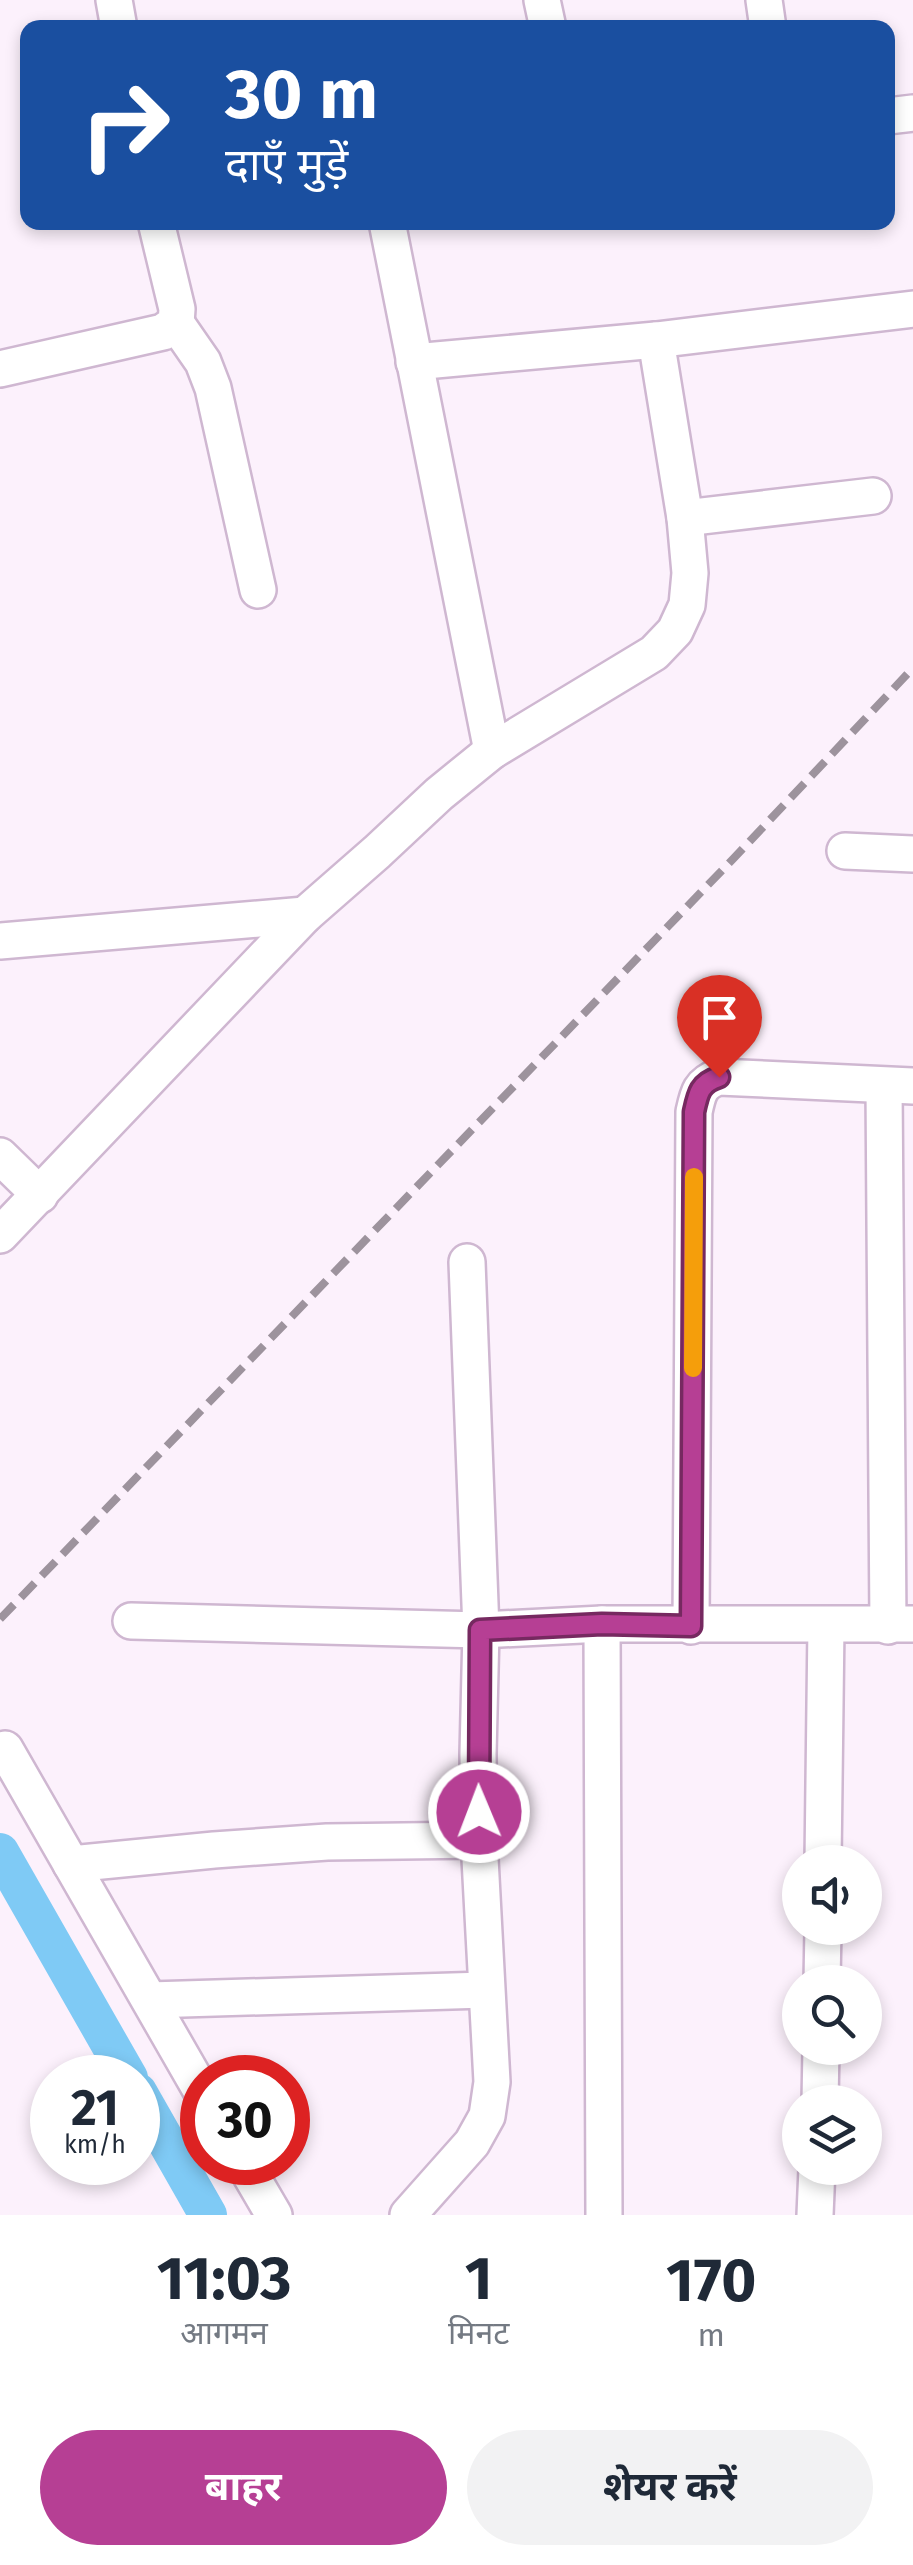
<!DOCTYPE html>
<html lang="hi">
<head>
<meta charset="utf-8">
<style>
	body { margin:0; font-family:"Fira Sans","Noto Sans Devanagari",sans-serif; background:#f2f2f3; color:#1f2937; height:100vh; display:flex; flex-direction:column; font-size:38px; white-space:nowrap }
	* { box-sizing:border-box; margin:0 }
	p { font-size:32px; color:#747a83 }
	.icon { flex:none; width:55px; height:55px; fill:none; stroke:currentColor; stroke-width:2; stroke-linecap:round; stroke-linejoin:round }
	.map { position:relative; height:2215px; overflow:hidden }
	.side { display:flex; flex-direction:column; background:#fff; flex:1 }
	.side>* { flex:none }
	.banner { position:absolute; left:20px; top:20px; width:875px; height:210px; border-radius:20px; box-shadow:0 5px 15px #0003; background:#1a4fa0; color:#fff; overflow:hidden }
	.controls { position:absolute; left:782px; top:1845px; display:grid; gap:20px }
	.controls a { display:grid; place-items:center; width:100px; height:100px; border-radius:50%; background:#fff; box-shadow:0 5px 15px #0003; font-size:50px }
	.speed { position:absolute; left:30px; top:2055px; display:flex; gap:20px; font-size:50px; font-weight:700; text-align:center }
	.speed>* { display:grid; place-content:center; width:130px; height:130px; border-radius:50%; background:#fff; box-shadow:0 5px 15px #0003; line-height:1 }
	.speed small { font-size:25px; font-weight:400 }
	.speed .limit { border:15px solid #d22; background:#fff; color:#111 }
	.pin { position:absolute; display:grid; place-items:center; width:85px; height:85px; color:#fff; margin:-102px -42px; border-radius:50% 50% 50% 0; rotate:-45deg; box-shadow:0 0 10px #0007 }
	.pin .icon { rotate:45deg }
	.me { position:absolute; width:110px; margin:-55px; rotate:359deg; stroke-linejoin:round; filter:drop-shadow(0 0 8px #0008) }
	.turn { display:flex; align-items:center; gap:35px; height:210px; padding:0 40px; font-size:45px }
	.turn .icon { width:130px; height:130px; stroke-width:2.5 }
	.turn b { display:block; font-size:70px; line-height:85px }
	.eta { display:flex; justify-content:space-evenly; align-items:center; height:170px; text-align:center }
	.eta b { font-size:60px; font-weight:700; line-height:70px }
	.primary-button { display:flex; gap:20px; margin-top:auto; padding:20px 40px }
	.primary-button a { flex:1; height:115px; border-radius:60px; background:#b63f94; color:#fff; font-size:40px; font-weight:700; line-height:115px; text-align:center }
	.primary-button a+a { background:#f2f2f3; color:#1f2937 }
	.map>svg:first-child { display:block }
</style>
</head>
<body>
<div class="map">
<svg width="913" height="2215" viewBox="0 0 913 2215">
	<rect width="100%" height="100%" fill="#fcf1fc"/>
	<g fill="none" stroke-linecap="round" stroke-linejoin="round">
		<g stroke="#7fcaf5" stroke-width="38">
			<path d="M 0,1852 L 129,2078"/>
			<path d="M 138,2092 L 208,2215"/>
		</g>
		<defs>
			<g id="minor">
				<path d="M 114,0 L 119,28"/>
				<path d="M 542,0 L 548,28"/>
				<path d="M 764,0 L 768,28"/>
				<path d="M 888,116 L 913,113"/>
				<path d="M 387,222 L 492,751"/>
				<path d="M 176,323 L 203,362 L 213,388 L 258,590"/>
				<path d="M 414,362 L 656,340 L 913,309"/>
				<path d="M 0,369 L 163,332 L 176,323 L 177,309 L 156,222"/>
				<path d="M 685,518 L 873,496"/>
				<path d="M 845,851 L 913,854"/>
				<path d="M 0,941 L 305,915"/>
				<path d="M 884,1086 L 888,1626"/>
				<path d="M 0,1156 L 40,1195"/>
				<path d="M 0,1235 L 305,915 L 377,852 L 439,794 L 492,751 L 654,653 L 675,631 L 687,605 L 690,573 L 685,518 L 656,340"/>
				<path d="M 131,1621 L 481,1630 L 602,1624 L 913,1624"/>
				<path d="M 602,1624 L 604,2215"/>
				<path d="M 691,1626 L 694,1112 C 698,1093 700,1083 719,1077 L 913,1086"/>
				<path d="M 5,1749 L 202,2092"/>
				<path d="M 823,1862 L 826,1625"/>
				<path d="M 71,1864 L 214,1850 L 327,1842 L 479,1840"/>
				<path d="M 822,1982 L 823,1928"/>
				<path d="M 150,2000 L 485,1990"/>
				<path d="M 820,2102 L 821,2048"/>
				<path d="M 243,2162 L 274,2215"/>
				<path d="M 408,2215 L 472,2143 L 487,2116 L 492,2082 L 479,1840 L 478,1754 L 481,1630 L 467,1262"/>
				<path d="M 815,2215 L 817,2168"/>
			</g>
		</defs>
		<use href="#minor" stroke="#cfb7d1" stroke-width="40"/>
		<use href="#minor" stroke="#fff" stroke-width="35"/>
		<path stroke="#9d939d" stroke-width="8" stroke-dasharray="20 10" stroke-linecap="butt" d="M 0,1619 L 733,859 L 913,668"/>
	</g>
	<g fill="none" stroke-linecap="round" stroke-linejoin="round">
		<defs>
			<path id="route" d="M 479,1812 L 480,1630 L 602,1624 L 691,1626 L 694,1112 C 698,1093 700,1083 719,1077"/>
		</defs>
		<use href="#route" stroke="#762960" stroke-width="25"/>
		<use href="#route" stroke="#b63f94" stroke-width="18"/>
		<path stroke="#f59e0b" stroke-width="18" d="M 693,1368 L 694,1177"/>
	</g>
</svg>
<div class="controls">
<a><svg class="icon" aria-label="sound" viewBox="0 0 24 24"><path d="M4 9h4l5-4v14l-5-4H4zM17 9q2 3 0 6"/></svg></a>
<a><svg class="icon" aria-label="search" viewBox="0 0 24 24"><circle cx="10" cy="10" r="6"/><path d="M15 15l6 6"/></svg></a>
<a><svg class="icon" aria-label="layers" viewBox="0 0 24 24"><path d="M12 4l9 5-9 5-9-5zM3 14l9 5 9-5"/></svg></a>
</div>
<div class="speed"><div>21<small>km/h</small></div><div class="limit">30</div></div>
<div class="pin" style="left:719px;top:1077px;background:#d93025"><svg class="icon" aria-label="arrive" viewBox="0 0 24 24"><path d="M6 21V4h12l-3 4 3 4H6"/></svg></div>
<svg class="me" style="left:479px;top:1812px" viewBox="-20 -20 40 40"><circle r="17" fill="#b63f94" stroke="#fff" stroke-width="3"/><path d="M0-11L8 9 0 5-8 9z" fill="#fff"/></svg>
<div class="banner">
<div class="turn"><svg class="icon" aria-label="right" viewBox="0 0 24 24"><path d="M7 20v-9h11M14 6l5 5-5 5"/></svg><div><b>30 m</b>दाएँ मुड़ें</div></div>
</div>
</div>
<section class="side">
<div class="eta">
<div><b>11:03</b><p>आगमन</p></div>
<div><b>1</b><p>मिनट</p></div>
<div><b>170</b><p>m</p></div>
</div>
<div class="primary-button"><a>बाहर</a><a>शेयर करें</a></div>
</section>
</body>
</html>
